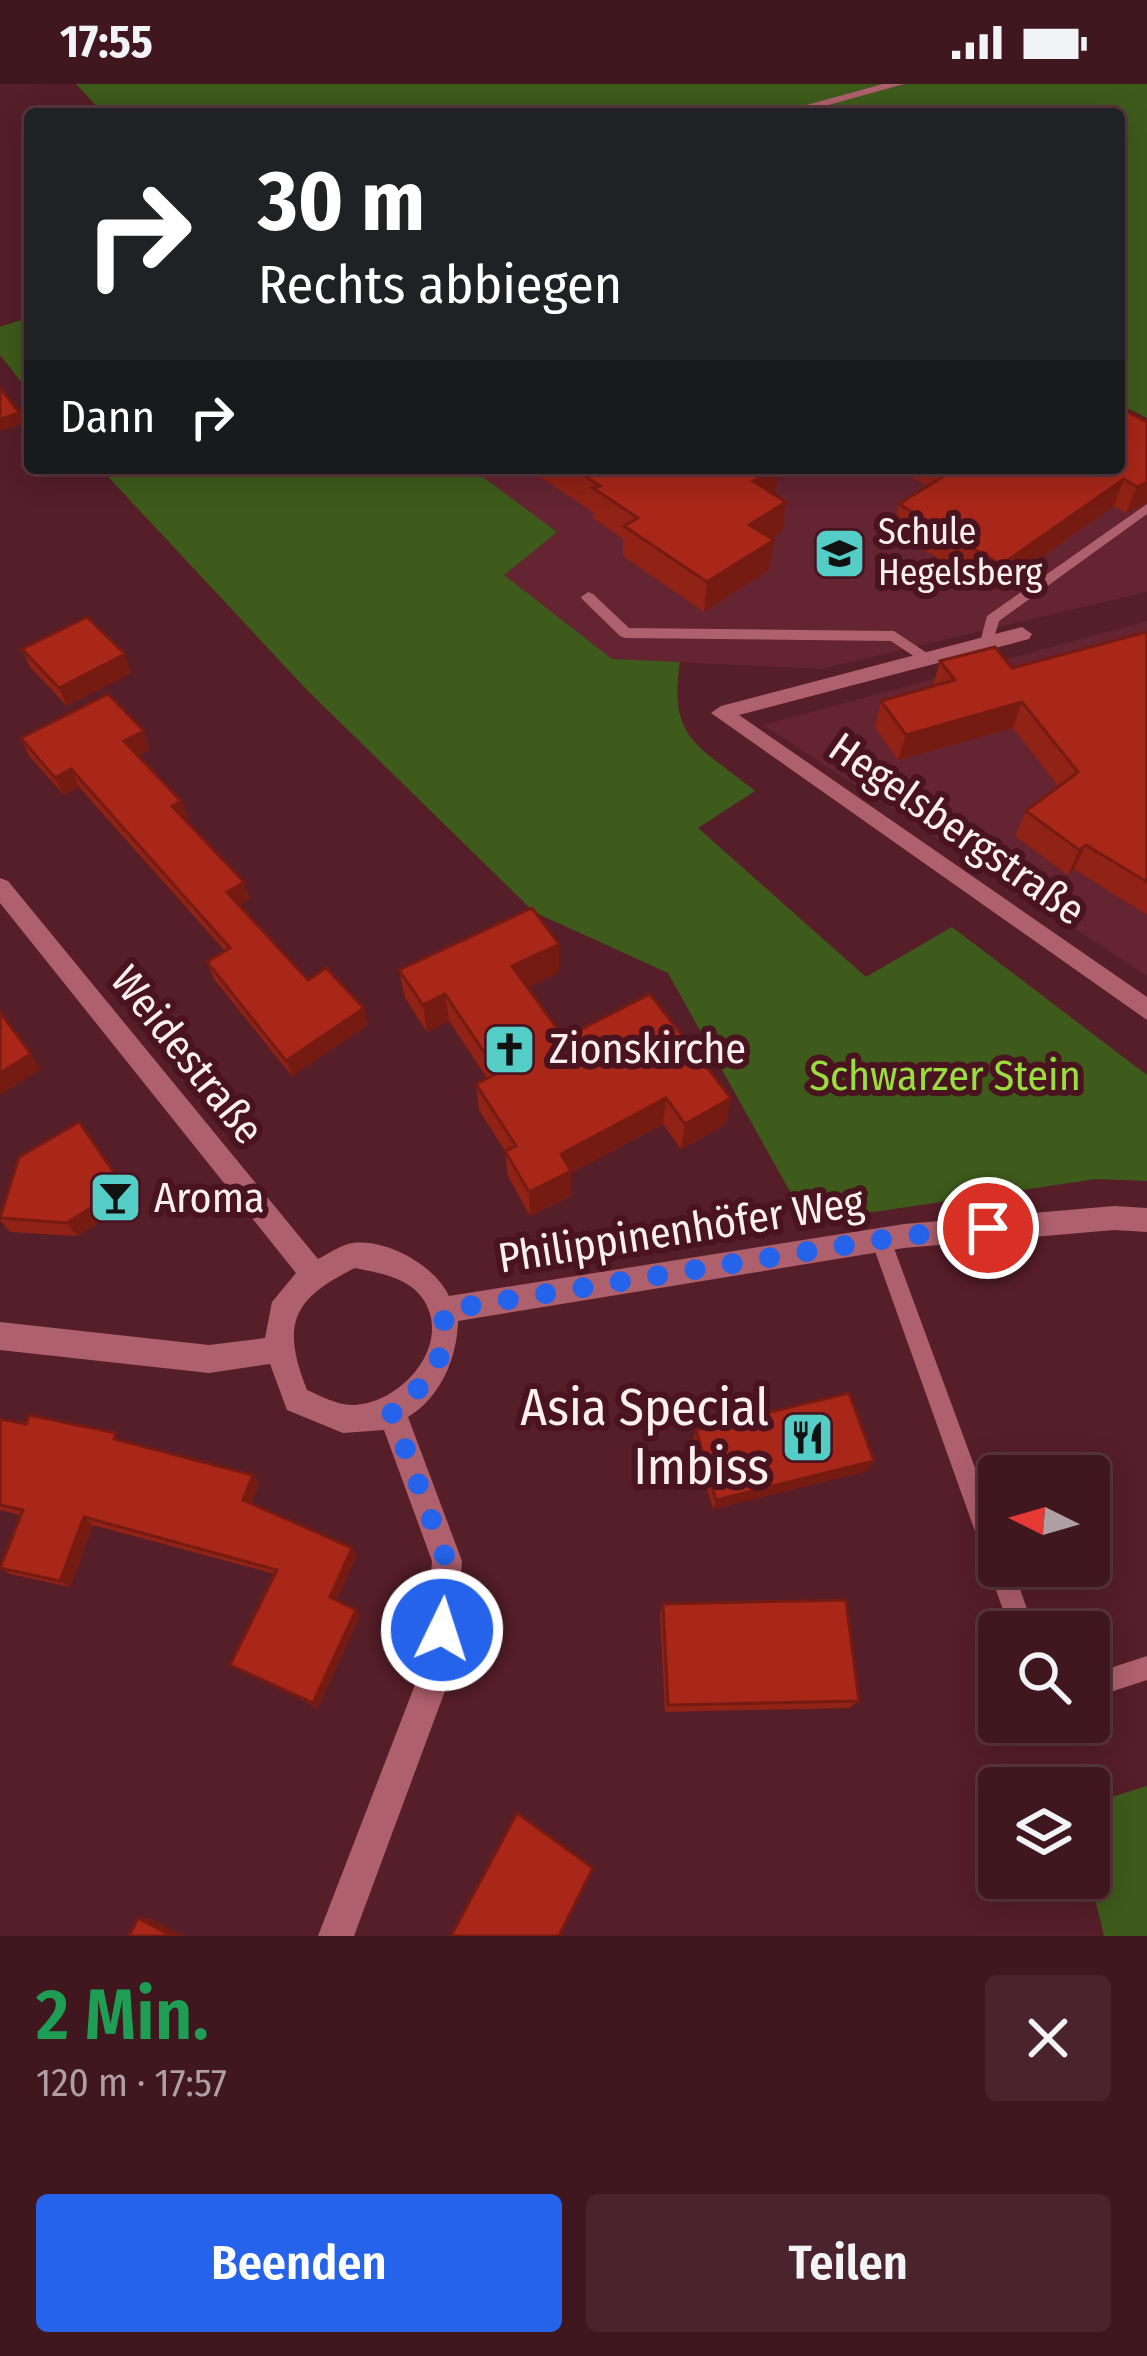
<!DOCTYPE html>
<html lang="de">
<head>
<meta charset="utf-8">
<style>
	body { margin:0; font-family:"Fira Sans Condensed",sans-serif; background:#4b232c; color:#f1f3f6; height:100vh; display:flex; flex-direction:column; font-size:45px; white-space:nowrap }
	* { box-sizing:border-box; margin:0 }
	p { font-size:39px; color:#ae9fa4 }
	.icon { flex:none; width:66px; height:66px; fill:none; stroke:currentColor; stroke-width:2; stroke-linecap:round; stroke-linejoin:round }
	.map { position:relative; height:1852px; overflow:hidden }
	.panel { display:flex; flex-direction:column; background:#40161f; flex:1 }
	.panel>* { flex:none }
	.banner { position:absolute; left:24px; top:24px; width:1101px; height:366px; border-radius:12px; box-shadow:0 6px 30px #0003,0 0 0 3px #59353d; background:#202124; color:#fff; overflow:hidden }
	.needle { width:78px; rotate:275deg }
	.buttons { position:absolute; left:978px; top:1371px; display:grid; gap:24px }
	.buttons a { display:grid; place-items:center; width:132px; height:132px; border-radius:12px; background:#40161f; box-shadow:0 6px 30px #0003,0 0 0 3px #59353d; font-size:60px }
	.pin { position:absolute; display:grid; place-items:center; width:102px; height:102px; color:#fff; margin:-51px; border:6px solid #fff; border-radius:50%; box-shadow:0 3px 12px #0007 }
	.me { position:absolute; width:132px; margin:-66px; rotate:4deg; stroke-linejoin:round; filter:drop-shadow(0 0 9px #0008) }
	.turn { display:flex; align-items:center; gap:42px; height:252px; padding:0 36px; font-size:54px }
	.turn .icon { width:156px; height:156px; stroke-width:2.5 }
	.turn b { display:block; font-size:84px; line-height:102px }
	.then { display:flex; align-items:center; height:114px; padding:0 36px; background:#0003; gap:24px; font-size:45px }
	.round { display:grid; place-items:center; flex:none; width:126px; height:126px; border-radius:12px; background:#4b232c }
	.summary { display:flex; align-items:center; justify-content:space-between; height:204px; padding:0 36px }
	h1 { font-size:72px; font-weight:600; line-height:90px; color:#1e9e55 }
	.action { display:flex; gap:24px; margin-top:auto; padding:24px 36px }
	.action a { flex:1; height:138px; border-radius:12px; background:#2563eb; color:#fff; font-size:48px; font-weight:600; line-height:138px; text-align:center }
	.action a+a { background:#4b232c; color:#f1f3f6 }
	.status { display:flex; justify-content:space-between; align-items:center; height:84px; padding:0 60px; background:#40161f; direction:ltr }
	.status svg { height:33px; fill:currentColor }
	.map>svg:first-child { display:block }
</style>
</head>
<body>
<div class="status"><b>17:55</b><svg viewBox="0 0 49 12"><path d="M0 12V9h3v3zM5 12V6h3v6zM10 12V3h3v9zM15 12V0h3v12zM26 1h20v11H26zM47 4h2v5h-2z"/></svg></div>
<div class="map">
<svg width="1147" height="1852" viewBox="0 0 1147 1852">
	<rect width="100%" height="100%" fill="#561e29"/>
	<g fill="#642432">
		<path d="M 1147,345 L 1147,508 L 821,585 L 612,575 L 503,490 L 557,448 L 471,384 L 1119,384 Z"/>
		<path d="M 1147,537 L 1147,892 L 763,641 Z"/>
	</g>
	<g fill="#3e5b1b">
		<path d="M 76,0 L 1147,0 L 1147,334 L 1119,320 L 1119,30 L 104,30 Z"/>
		<path d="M 30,233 L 30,309 L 0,271 L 0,243 Z"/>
		<path d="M 100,384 L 471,384 L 557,448 L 504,491 L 612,575 L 680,578 C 668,657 699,661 755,707 L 698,744 L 866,893 L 952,843 L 1147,991 L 1147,1097 L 1096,1095 L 807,1138 L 668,889 L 534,828 L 306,605 Z"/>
		<path d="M 1147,1702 L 1147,1852 L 1104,1852 L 1089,1789 L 1089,1720 Z"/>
	</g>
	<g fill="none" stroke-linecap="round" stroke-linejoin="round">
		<g fill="#af606d" fill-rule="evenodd">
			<path d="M 1147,420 L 1147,430 L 999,537 L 992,561 L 982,561 L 980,558 L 987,532 Z"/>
			<path d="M 588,508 L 593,510 L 629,544 L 894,547 L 933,573 L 926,578 L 921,577 L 891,557 L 625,554 L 620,552 L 583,516 L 581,513 Z"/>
			<path d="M 881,1147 L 888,1149 L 891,1156 L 999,1449 L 999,1482 L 1012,1482 L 1035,1548 L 1011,1548 L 871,1156 L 874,1149 Z"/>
			<path d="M 1147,1572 L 1147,1596 L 1089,1615 L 1089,1591 Z"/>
		</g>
		<g fill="#af606d" fill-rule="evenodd">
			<path d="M 883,0 L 904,0 L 796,30 L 774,30 Z"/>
			<path d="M 1022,543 L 1032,550 L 1029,555 L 739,631 L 1147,913 L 1147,936 L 711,629 L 721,622 Z"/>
			<path d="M 0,794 L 8,797 L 318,1175 C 328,1170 342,1160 353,1159 C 388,1155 435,1182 449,1212 L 904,1140 L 1114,1122 L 1147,1124 L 1147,1148 L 1114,1146 L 904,1164 L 458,1237 C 457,1274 441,1313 408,1333 L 462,1477 L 455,1580 L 354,1852 L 318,1852 L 423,1580 L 432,1477 L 384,1346 L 343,1349 L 287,1326 L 270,1280 L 209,1289 L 0,1266 L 0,1238 L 209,1261 L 265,1254 L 272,1218 L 296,1189 L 0,819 ZM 355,1184 C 379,1189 408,1193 423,1215 C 454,1262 399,1321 352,1321 C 337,1321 321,1312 307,1306 C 281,1240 292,1215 355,1184 Z"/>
		</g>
	</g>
	<g fill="#902216">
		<path d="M 1147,338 L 1147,419 L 1126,429 L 1114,422 L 993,507 L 892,447 L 899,420 L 927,402 L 895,384 L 1119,384 Z"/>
		<path d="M 527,384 L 779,384 L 775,411 L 786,418 L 782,448 L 771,454 L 769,486 L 704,528 L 623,472 L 623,455 L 593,434 L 593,428 Z"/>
		<path d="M 1147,548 L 1147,831 L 1074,785 L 1068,791 L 1015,752 L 1026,727 L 1058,702 L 1013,644 L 898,676 L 875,643 L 881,617 L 933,602 L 940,577 L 1012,584 Z"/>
		<path d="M 22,565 L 131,589 L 67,622 L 30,583 Z"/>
		<path d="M 21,654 L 150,665 L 138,672 L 181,717 L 188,734 L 185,736 L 244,798 L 249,815 L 239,821 L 308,896 L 368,941 L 292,992 L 214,895 L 207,878 L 225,867 L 79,703 L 64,711 L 29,672 Z"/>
		<path d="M 399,886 L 559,888 L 527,904 L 564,954 L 726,1040 L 681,1065 L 663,1040 L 571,1089 L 571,1112 L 530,1132 L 508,1092 L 505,1067 L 479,1026 L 476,1000 L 487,994 L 449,937 L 427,948 L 405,914 Z"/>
		<path d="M 133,1117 L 77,1152 L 10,1148 L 0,1136 L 0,1130 Z"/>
		<path d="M 0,1335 L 124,1358 L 253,1391 L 259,1400 L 251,1420 L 352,1464 L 357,1471 L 336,1516 L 360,1531 L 318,1624 L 230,1581 L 275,1490 L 93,1441 L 70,1503 L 10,1490 L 0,1484 L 21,1431 L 0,1426 Z"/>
		<path d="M 696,1346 L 874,1377 L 867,1387 L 713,1425 L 693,1356 Z"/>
		<path d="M 663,1520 L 859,1617 L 849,1624 L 665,1628 L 660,1530 Z"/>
	</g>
	<g fill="#761b12">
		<path d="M 20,329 L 24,339 L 0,347 L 0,335 Z"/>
		<path d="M 775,384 L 779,384 L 775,411 L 753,397 Z"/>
		<path d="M 1124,395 L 1114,422 L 993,507 L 1001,481 Z"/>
		<path d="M 1147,398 L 1147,419 L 1126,429 L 1137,403 Z"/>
		<path d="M 786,418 L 782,448 L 745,471 L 749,441 Z"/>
		<path d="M 774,456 L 769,486 L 704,528 L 707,498 Z"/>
		<path d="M 125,570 L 131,589 L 67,622 L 59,604 Z"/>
		<path d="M 1022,618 L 1013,644 L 898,676 L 906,651 Z"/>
		<path d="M 144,647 L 150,665 L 131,675 L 124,657 Z"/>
		<path d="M 71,685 L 79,703 L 64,711 L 55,694 Z"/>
		<path d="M 181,717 L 188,734 L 178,740 L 172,722 Z"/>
		<path d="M 1086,761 L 1074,785 L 1068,791 L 1079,766 Z"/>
		<path d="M 244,798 L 249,815 L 232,825 L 227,808 Z"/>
		<path d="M 559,860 L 559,888 L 514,910 L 512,882 Z"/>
		<path d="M 445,910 L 449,937 L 427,948 L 423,921 Z"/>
		<path d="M 364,924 L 368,941 L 292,992 L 286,977 Z"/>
		<path d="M 31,970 L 41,985 L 0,1011 L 0,989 Z"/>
		<path d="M 666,1014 L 663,1040 L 571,1089 L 571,1112 L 530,1132 L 529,1108 L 561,1070 Z"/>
		<path d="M 731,1014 L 726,1040 L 681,1065 L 685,1040 Z"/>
		<path d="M 124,1103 L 133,1117 L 77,1152 L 67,1139 Z"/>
		<path d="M 874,1377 L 867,1387 L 713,1425 L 716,1416 Z"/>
		<path d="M 253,1391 L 259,1400 L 250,1424 L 243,1416 Z"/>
		<path d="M 84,1433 L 93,1441 L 70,1503 L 60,1497 Z"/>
		<path d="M 352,1464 L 357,1471 L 335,1520 L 330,1513 Z"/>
		<path d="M 356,1526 L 360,1531 L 318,1624 L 313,1619 Z"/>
		<path d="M 138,1834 L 149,1834 L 184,1852 L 172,1852 Z"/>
	</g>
	<g fill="#a82719" stroke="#761b12" stroke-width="3">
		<path d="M 0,304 L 20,329 L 0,335 Z"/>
		<path d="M 1119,323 L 1147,338 L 1147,398 L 1137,403 L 1124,395 L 1001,481 L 899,420 L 952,387 L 947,384 L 1119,384 Z"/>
		<path d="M 572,384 L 775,384 L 753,397 L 786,418 L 749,441 L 774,456 L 707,498 L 624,442 L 638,434 L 593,404 L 600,402 Z"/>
		<path d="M 87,533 L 125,570 L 59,604 L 22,565 Z"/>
		<path d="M 1147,548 L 1147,798 L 1086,761 L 1079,766 L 1026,727 L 1078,688 L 1022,618 L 906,651 L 881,617 L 955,596 L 940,577 L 995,563 L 1012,584 Z"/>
		<path d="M 108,610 L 144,647 L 124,657 L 181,717 L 172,722 L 244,798 L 227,808 L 308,896 L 326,884 L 364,924 L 286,977 L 207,878 L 230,864 L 71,685 L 55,694 L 21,654 Z"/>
		<path d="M 532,824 L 559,860 L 512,882 L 564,954 L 650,910 L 731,1014 L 685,1040 L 666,1014 L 561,1070 L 571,1087 L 529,1108 L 505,1067 L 516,1062 L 476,1000 L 498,989 L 445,910 L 423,921 L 399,886 Z"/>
		<path d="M 0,928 L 31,970 L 0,989 Z"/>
		<path d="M 79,1038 L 124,1103 L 67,1139 L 0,1134 L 19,1073 Z"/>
		<path d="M 849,1309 L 874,1377 L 716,1416 L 696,1346 Z"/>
		<path d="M 29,1331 L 116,1349 L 114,1355 L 253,1391 L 243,1416 L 352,1464 L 330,1513 L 356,1526 L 313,1619 L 230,1581 L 277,1486 L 84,1433 L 60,1497 L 0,1484 L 23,1426 L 0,1421 L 0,1335 L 26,1340 Z"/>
		<path d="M 846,1516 L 859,1617 L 668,1621 L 663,1520 Z"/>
		<path d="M 517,1729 L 593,1784 L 559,1852 L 451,1852 Z"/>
		<path d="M 138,1834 L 172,1852 L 129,1852 Z"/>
	</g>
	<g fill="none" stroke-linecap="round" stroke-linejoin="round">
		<path stroke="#2563eb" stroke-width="21" stroke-dasharray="0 37.8" d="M 442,1546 L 447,1478 L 391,1326 C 435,1295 445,1280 444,1226 L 904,1152 L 988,1144"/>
	</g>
	<defs>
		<symbol id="school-square" viewBox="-11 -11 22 22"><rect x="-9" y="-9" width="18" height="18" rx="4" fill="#54cdc7" stroke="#4a1320"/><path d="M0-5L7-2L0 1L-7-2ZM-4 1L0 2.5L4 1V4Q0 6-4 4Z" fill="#111"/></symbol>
		<symbol id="church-square" viewBox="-11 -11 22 22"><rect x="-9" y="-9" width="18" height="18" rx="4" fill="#54cdc7" stroke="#4a1320"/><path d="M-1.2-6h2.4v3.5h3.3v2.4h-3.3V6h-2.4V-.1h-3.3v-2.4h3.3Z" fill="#111"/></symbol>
		<symbol id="bar-square" viewBox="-11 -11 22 22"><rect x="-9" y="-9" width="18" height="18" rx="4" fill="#54cdc7" stroke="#4a1320"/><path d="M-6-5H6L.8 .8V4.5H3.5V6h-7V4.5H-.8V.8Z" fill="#111"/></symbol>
		<symbol id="restaurant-square" viewBox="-11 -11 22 22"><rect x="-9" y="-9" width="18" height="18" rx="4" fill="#54cdc7" stroke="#4a1320"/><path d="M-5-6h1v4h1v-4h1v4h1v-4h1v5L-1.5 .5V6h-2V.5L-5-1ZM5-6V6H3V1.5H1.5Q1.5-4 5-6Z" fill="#111"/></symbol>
	</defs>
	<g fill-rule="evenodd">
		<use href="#school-square" x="810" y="440" width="59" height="59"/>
		<use href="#church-square" x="480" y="936" width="59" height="59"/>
		<use href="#bar-square" x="86" y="1084" width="59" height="59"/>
		<use href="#restaurant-square" x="778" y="1324" width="59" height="59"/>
	</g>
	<g text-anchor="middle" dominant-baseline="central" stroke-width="12" stroke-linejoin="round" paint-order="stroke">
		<g font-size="36" fill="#feeff0" stroke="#4a1320" text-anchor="start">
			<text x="878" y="448">Schule<tspan x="878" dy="41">Hegelsberg</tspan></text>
		</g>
		<g font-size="42" fill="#feeff0" stroke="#4a1320">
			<text transform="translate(957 745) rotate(35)">Hegelsbergstraße</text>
			<text transform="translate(187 971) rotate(51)">Weidestraße</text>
			<text transform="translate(681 1146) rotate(-9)">Philippinenhöfer Weg</text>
		</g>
		<g font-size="42" fill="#feeff0" stroke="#4a1320" text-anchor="start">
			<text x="549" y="965">Zionskirche</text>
			<text x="154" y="1114">Aroma</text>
		</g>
		<g font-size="42" fill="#99de3f" stroke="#4a1320">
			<text x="945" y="992">Schwarzer Stein</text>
		</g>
		<g font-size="51" fill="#feeff0" stroke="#4a1320" text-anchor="end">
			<text x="769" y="1324">Asia Special<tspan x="769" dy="59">Imbiss</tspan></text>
		</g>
	</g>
</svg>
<div class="buttons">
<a><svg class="needle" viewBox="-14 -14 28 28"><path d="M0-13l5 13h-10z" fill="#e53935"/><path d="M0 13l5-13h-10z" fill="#ae9fa4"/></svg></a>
<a><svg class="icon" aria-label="search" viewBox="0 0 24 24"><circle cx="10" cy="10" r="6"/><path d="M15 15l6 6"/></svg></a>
<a><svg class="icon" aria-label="layers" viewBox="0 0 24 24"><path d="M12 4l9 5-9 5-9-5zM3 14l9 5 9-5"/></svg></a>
</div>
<div class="pin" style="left:988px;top:1144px;background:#d93025"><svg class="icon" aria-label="arrive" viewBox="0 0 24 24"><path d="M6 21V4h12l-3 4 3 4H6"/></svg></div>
<svg class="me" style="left:442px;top:1546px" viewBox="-20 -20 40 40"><circle r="17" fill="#2563eb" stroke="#fff" stroke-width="3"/><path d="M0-11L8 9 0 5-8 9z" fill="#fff"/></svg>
<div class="banner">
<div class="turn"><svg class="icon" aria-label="right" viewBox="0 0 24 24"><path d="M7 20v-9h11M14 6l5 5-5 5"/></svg><div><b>30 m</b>Rechts abbiegen</div></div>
<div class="then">Dann<svg class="icon" aria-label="right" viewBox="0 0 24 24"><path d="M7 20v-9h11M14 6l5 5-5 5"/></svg></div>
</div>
</div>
<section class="panel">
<div class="summary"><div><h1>2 Min.</h1><p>120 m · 17:57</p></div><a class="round"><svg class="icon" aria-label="close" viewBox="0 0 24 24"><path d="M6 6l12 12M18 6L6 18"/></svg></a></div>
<div class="action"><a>Beenden</a><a>Teilen</a></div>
</section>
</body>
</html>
